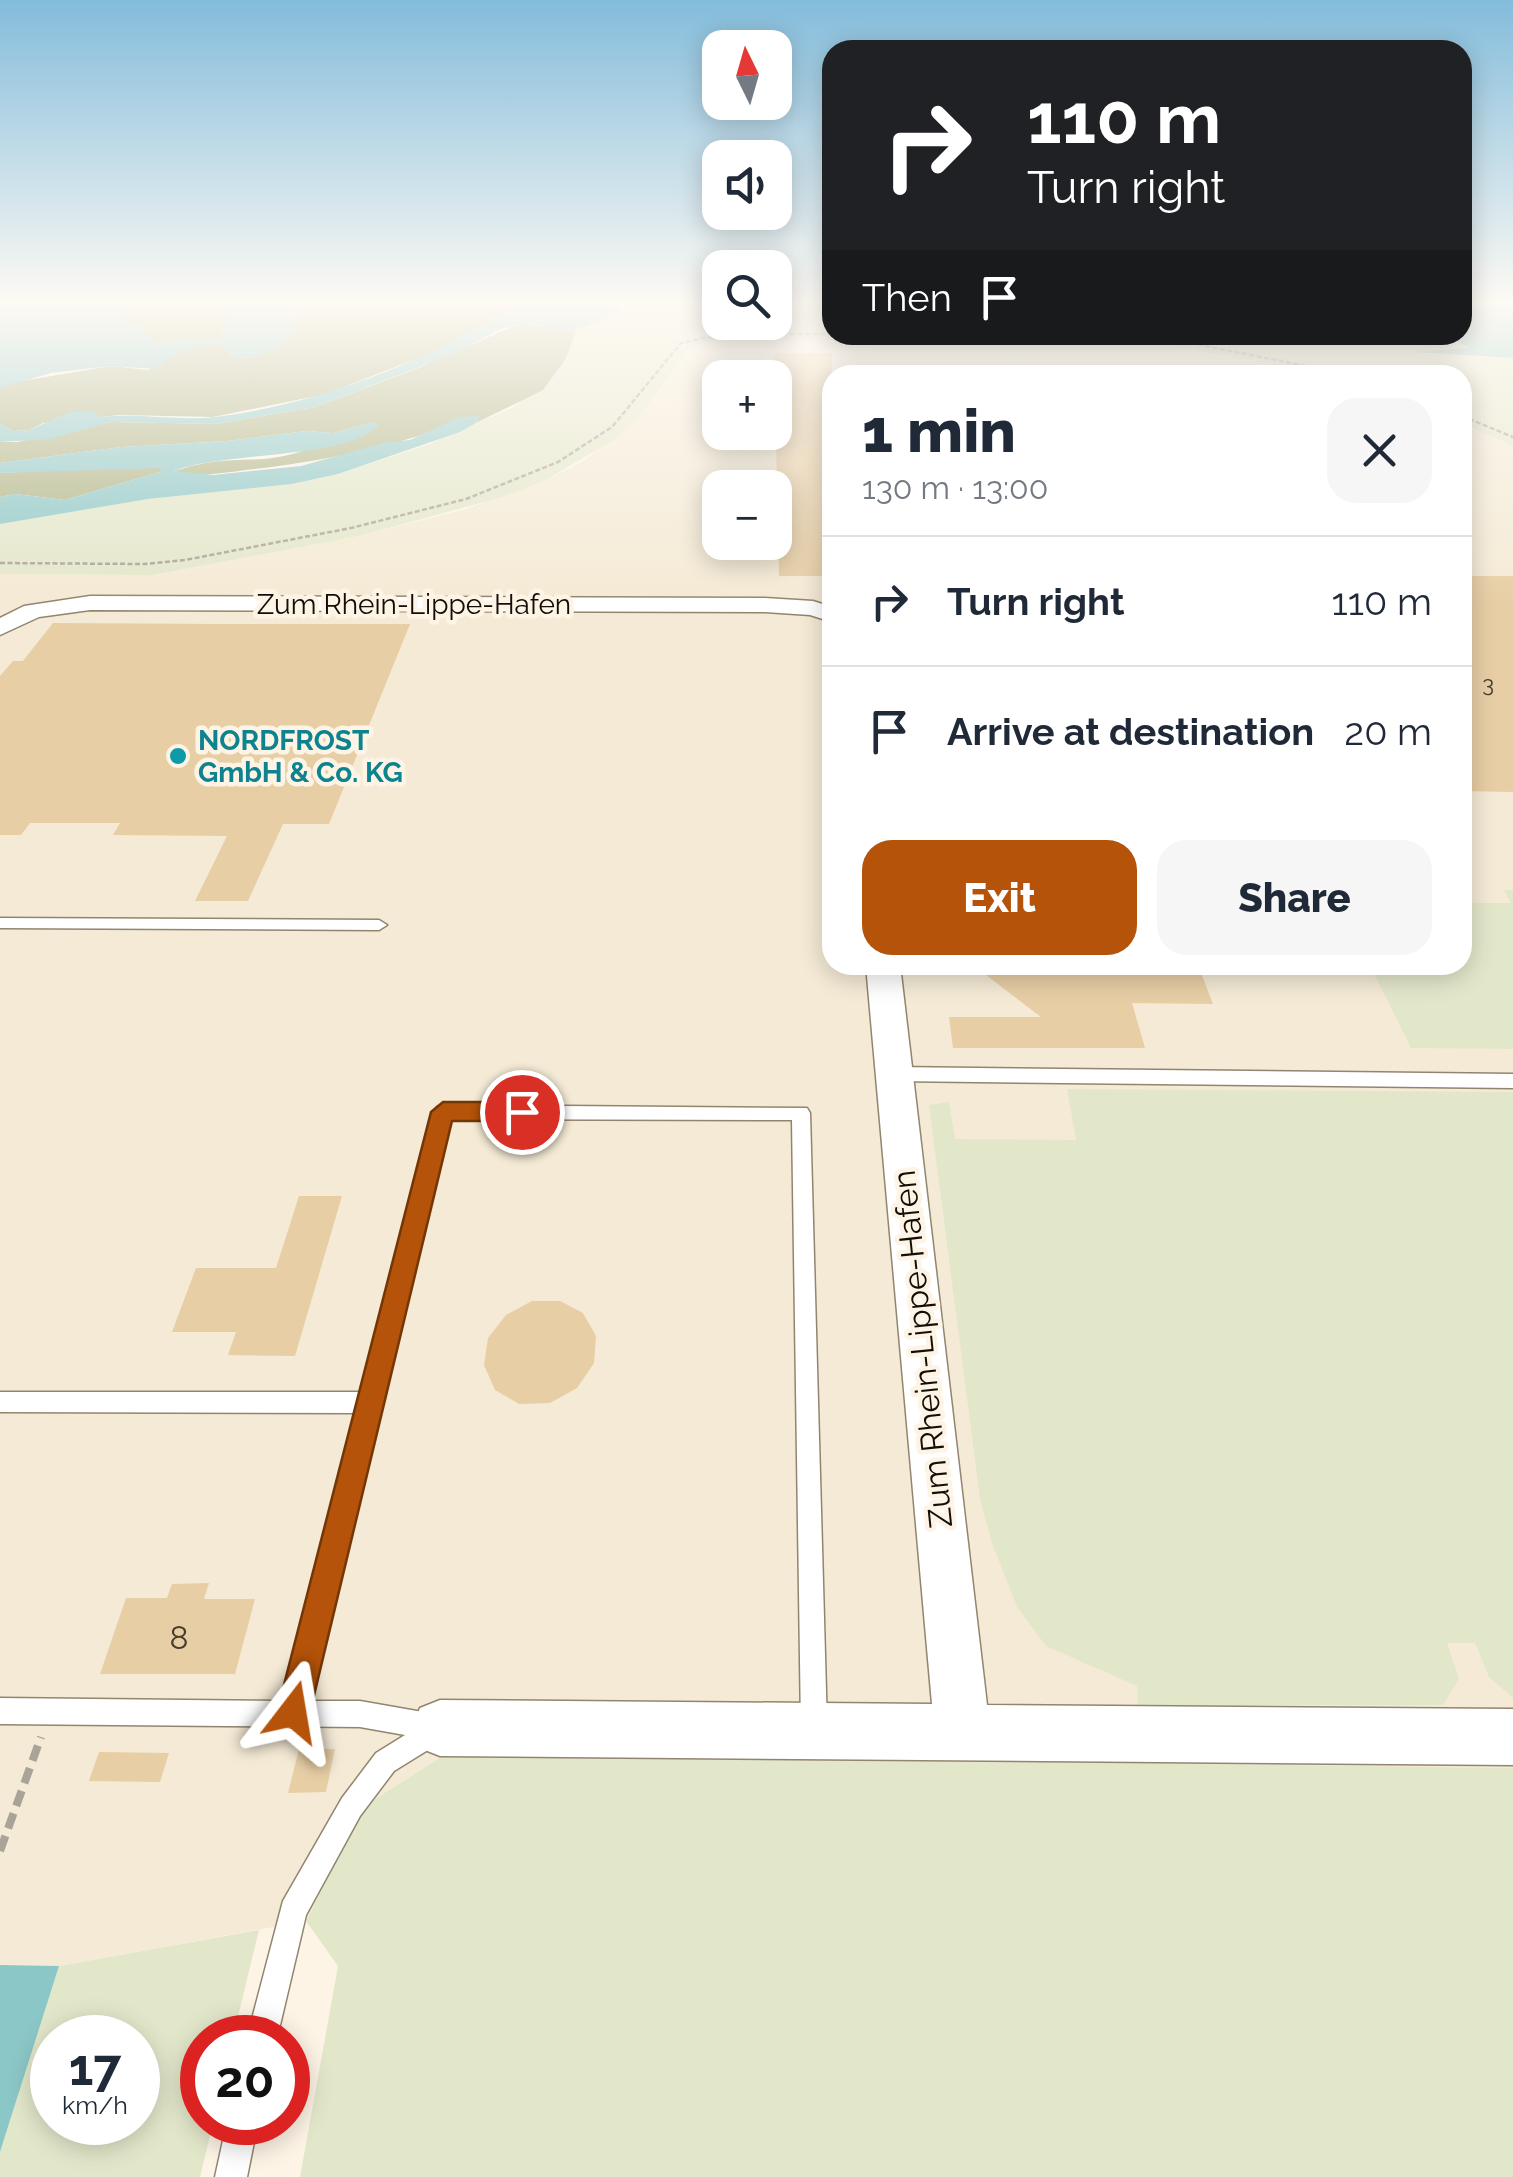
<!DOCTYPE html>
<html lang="en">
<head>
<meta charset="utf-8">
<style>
	body { margin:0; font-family:Raleway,sans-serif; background:#f6f6f7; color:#1f2937; height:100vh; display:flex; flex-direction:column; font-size:38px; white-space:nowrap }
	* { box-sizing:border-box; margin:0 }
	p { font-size:32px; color:#747a83 }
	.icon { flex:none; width:55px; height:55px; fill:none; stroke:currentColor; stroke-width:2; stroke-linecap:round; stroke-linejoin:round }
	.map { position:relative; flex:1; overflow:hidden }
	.sheet { position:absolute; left:822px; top:365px; width:650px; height:610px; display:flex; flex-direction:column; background:#fff; border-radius:30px; box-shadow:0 5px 25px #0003 }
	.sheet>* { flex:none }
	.hud { position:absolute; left:822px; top:40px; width:650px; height:305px; border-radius:30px; box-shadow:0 5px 25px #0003; background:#202124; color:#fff; overflow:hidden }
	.needle { width:65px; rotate:355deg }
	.controls { position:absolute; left:702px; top:30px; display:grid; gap:20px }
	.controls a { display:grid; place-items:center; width:90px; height:90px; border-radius:20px; background:#fff; box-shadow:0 5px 25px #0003; font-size:50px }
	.speed { position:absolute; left:30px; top:2015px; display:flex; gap:20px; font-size:50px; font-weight:700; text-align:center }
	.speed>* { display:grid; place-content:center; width:130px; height:130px; border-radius:50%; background:#fff; box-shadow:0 5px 25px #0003; line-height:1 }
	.speed small { font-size:25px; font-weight:400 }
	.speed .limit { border:15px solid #d22; background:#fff; color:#111 }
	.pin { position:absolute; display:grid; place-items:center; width:85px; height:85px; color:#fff; margin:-42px; border:5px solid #fff; border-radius:50%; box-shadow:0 2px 10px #0007 }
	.me { position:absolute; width:110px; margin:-55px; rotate:14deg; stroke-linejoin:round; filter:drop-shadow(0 0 8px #0008) }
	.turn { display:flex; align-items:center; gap:35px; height:210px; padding:0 40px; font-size:45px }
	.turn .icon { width:130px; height:130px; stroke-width:2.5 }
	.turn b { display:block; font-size:70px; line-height:85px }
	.then { display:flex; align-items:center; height:95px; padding:0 40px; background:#0003; gap:20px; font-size:38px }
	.round { display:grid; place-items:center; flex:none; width:105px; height:105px; border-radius:30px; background:#f6f6f7 }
	.overview { display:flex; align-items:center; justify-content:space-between; height:170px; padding:0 40px }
	h1 { font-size:60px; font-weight:800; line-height:75px }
	.primary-button { display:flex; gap:20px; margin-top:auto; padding:20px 40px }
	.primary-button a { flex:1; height:115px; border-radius:30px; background:#b45309; color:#fff; font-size:40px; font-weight:800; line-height:115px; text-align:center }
	.primary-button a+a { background:#f6f6f7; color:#1f2937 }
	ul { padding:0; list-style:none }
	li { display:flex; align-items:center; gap:30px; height:130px; padding:0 40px; border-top:2px solid #e0e1e3 }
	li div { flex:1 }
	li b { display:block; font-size:38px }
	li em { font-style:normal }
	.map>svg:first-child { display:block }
</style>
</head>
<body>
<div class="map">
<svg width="1513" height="2177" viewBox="0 0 1513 2177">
	<rect width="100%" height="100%" fill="#fdf4e6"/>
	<path fill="#f4ead5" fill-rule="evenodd" d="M 728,339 L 1146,341 L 1330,375 L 832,375 L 832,965 L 1462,965 L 1463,424 L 1513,446 L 1513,1768 L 446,1754 L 364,1806 L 306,1921 L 59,1966 L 0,1965 L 0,574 L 153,575 L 359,536 L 466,509 L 546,480 L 582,462 L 639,417 L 689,351 L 703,343 ZM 720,378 L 775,378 L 775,432 L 720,432 ZM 720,488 L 775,488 L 775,542 L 720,542 Z"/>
	<g fill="#e3e7ca" fill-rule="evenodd">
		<path d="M 625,300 L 720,300 L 720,322 L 775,322 L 775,304 L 832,300 L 832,335 L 1447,335 L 1470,348 L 1418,353 L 1513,358 L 1513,446 L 1463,424 L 1462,375 L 1330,375 L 1146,341 L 728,339 L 703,342 L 688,351 L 639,417 L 615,439 L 546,480 L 499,498 L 359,536 L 153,575 L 0,574 L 0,524 L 148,499 L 292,484 L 338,474 L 429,444 L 514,407 L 565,360 L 577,329 L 621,312 L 619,304 Z"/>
		<path d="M 1504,890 L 1513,890 L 1513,1049 L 1411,1048 L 1370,965 L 1462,965 L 1463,903 L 1511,903 Z"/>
		<path d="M 1067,1089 L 1513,1092 L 1513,1698 L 1489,1677 L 1475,1643 L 1447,1643 L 1459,1679 L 1443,1705 L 1138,1705 L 1137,1686 L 1046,1646 L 1017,1607 L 992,1543 L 980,1499 L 929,1105 L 949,1102 L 955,1139 L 1076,1140 Z"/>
		<path d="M 446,1754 L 1513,1768 L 1513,2177 L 300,2177 L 338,1966 L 306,1921 L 364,1806 Z"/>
		<path d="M 259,1930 L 233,2037 L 202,2038 L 202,2122 L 213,2123 L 200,2177 L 0,2177 L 0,2152 L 59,1966 ZM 52,2038 L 138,2038 L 138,2122 L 52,2122 Z"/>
	</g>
	<g fill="#aeb386">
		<path d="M 140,300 L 236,300 L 224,320 L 220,338 L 154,343 L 143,327 L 127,321 L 122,309 Z"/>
		<path d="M 309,300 L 523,300 L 454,344 L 326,394 L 213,417 L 119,415 L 43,423 L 29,430 L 13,431 L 0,424 L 0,388 L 10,383 L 111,366 L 148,370 L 181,348 L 222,343 C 233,372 276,353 290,335 C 295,328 297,320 300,312 L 296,304 Z"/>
		<path d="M 521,323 C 541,324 556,332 577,329 L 565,360 L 543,390 L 476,423 L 479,416 C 405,443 333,460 255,469 C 227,472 201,478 172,472 C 211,459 225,461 264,459 C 302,456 340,436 375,422 L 333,433 L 306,431 L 228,441 L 121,447 L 0,463 L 0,442 L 17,442 L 112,422 L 216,424 L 315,407 L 421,367 Z"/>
		<path d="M 146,466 L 162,468 L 160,472 L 65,500 L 15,494 L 0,497 L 0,473 Z"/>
	</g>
	<g fill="#8cc7c7">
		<path d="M 0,300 L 140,300 L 123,310 L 127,321 L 143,327 L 154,343 L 220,338 L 224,320 L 236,300 L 290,300 L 300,312 C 297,320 296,328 290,335 C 276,353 233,372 222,343 C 190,346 180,351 155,369 L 110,366 L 51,373 L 0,388 Z"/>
		<path d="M 523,300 L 541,300 L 549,306 L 569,300 L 625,300 L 619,304 L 622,312 L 577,329 L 558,332 L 536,324 L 521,323 L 498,330 L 456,353 L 315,407 L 216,424 L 112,422 L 49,439 L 0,442 L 0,424 L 13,431 L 29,430 L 70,412 L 94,411 L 100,417 C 138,413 177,421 215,417 C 318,405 438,358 523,300 Z"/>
		<path d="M 1463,300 L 1513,300 L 1513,358 L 1415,352 L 1469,348 L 1447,335 L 1462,335 Z"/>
		<path d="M 479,416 L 476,423 L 460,432 L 338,474 L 292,484 L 148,499 L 0,524 L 0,497 L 15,494 L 65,500 L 160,472 L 162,468 L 0,473 L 0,463 L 121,447 L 228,441 L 306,431 L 333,433 L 375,422 L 378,426 C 344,460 222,451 174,471 L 213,475 L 301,466 L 387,442 L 410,440 L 460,417 Z"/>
		<path d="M 0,1965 L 59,1966 L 0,2152 Z"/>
	</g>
	<g fill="#e7cea5">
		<path d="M 774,353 L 832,353 L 832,576 L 779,576 Z"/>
		<path d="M 1462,576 L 1513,576 L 1513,792 L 1462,791 Z"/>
		<path d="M 53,623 L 218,624 L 410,624 L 329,824 L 283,824 L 248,901 L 195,901 L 227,836 L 113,835 L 120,823 L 30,823 L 21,835 L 0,835 L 0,676 L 13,661 L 23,661 Z"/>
		<path d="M 973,965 L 1198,965 L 1213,1004 L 1132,1003 L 1145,1048 L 953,1048 L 949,1017 L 1041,1017 Z"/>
		<path d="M 299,1196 L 342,1196 L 295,1356 L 228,1355 L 236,1332 L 172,1332 L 196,1268 L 276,1268 Z"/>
		<path d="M 532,1301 L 560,1301 L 583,1313 L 596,1336 L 594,1363 L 577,1388 L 550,1403 L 519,1404 L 495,1390 L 484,1365 L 488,1338 L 506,1315 Z"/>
		<path d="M 209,1583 L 204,1599 L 255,1599 L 235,1674 L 100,1674 L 126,1598 L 167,1598 L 172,1584 Z"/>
		<path d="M 299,1749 L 335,1749 L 326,1792 L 288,1793 Z"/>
		<path d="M 99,1752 L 169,1753 L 160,1782 L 89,1781 Z"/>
	</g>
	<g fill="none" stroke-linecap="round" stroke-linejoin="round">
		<defs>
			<g id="lane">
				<path d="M 0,918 L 379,920 L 387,925 L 379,930 L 0,928 Z"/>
				<path d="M 894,1067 L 1513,1074 L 1513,1088 L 894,1081 L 888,1079 L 885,1074 L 888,1069 Z"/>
				<path d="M 443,1105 L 807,1108 L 810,1113 L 827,1727 L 823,1736 L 814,1740 L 805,1736 L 801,1727 L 792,1120 L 450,1119 L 309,1701 L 360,1701 L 434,1714 L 443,1718 L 448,1731 L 444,1740 L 394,1771 L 360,1816 L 306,1915 L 277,2038 L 247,2038 L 283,1901 L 342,1798 L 376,1753 L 405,1735 L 360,1727 L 0,1724 L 0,1698 L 283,1701 L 357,1413 L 0,1412 L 0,1392 L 362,1392 L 434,1112 L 437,1107 Z"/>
				<path d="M 227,2122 L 258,2122 L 247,2177 L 215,2177 Z"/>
			</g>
			<g id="street">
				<path d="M 90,596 L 765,598 L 813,601 L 832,607 L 832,622 L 810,615 L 765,612 L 90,610 L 39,617 L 0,635 L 0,618 L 24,606 Z"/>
				<path d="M 866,965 L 900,965 L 987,1705 L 1513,1709 L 1513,1765 L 440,1756 L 420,1748 L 412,1728 L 420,1708 L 440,1700 L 932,1704 Z"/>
			</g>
		</defs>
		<use href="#lane" stroke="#92856f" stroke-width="3"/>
		<use href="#street" stroke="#92856f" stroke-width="3"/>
		<g stroke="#aaa397" stroke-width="2.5" stroke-dasharray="5 2.5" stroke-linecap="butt">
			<path d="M 1101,335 L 1159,337 L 1352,375"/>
			<path d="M 1462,416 L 1513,437"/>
			<path d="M 0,563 L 144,564 L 185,560 L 351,528 L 466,499 L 558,462 L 612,427 L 681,343 L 723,334 L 832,334"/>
		</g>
		<path stroke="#aaa397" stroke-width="8" stroke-dasharray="16 8" stroke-linecap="butt" d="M 0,1851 L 41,1737"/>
		<use href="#lane" fill="#fff" fill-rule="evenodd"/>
		<use href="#street" fill="#fff" fill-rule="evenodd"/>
	</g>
	<linearGradient id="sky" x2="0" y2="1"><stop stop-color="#83bcdb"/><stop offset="0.5" stop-color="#fefaf4"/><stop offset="1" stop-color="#fefaf4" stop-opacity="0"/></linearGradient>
	<rect width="1513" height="605" fill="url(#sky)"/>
	<path fill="#b45309" stroke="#753606" stroke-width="2.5" d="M 443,1102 L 522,1102 L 534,1112 L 522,1121 L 452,1121 L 310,1712 L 305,1724 L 293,1729 L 281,1724 L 277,1712 L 431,1112 Z"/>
	<circle fill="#0f9aa8" stroke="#fdf4e6" stroke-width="4" cx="178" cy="756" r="10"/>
	<g text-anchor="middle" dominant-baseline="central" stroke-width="9" stroke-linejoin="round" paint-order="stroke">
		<g font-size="22" fill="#473d2e">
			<text x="1488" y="684">3</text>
		</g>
		<g font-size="28" fill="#120d06" stroke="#fdf4e6">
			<text x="414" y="604">Zum Rhein-Lippe-Hafen</text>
		</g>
		<g font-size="28" font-weight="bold" fill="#0d838f" stroke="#fdf4e6" text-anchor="start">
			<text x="198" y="740">NORDFROST<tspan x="198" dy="32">GmbH &amp; Co. KG</tspan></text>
		</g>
		<g font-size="32" fill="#120d06" stroke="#fdf4e6">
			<text transform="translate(922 1349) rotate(-96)">Zum Rhein-Lippe-Hafen</text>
		</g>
		<g font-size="32" fill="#473d2e">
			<text x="179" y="1637">8</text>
		</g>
	</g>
</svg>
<div class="controls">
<a><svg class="needle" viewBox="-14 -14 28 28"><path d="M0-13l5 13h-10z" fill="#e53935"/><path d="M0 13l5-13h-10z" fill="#747a83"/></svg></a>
<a><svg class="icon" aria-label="sound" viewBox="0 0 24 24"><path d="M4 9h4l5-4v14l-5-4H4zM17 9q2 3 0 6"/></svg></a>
<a><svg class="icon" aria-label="search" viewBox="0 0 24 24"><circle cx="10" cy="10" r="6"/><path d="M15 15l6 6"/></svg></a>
<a>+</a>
<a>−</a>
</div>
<div class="speed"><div>17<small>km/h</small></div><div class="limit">20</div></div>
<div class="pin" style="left:522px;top:1112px;background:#d93025"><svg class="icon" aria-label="arrive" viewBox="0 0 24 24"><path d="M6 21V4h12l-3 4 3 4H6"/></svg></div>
<svg class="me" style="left:293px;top:1712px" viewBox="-20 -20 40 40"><path d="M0-17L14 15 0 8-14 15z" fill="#b45309" stroke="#fff" stroke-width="4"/></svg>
<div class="hud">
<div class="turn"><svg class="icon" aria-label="right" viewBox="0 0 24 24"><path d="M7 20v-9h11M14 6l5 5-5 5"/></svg><div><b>110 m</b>Turn right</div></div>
<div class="then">Then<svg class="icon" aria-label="arrive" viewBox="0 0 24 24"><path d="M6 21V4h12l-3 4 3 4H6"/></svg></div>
</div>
<section class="sheet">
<div class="overview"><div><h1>1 min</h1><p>130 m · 13:00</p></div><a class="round"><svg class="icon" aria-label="close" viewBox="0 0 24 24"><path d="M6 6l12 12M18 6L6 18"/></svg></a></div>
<ul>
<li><svg class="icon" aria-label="right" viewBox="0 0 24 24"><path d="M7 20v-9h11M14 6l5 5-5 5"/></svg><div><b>Turn right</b></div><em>110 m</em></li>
<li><svg class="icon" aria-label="arrive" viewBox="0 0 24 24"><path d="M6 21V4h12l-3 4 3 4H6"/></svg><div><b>Arrive at destination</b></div><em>20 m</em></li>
</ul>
<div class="primary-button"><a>Exit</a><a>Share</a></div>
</section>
</div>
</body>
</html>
